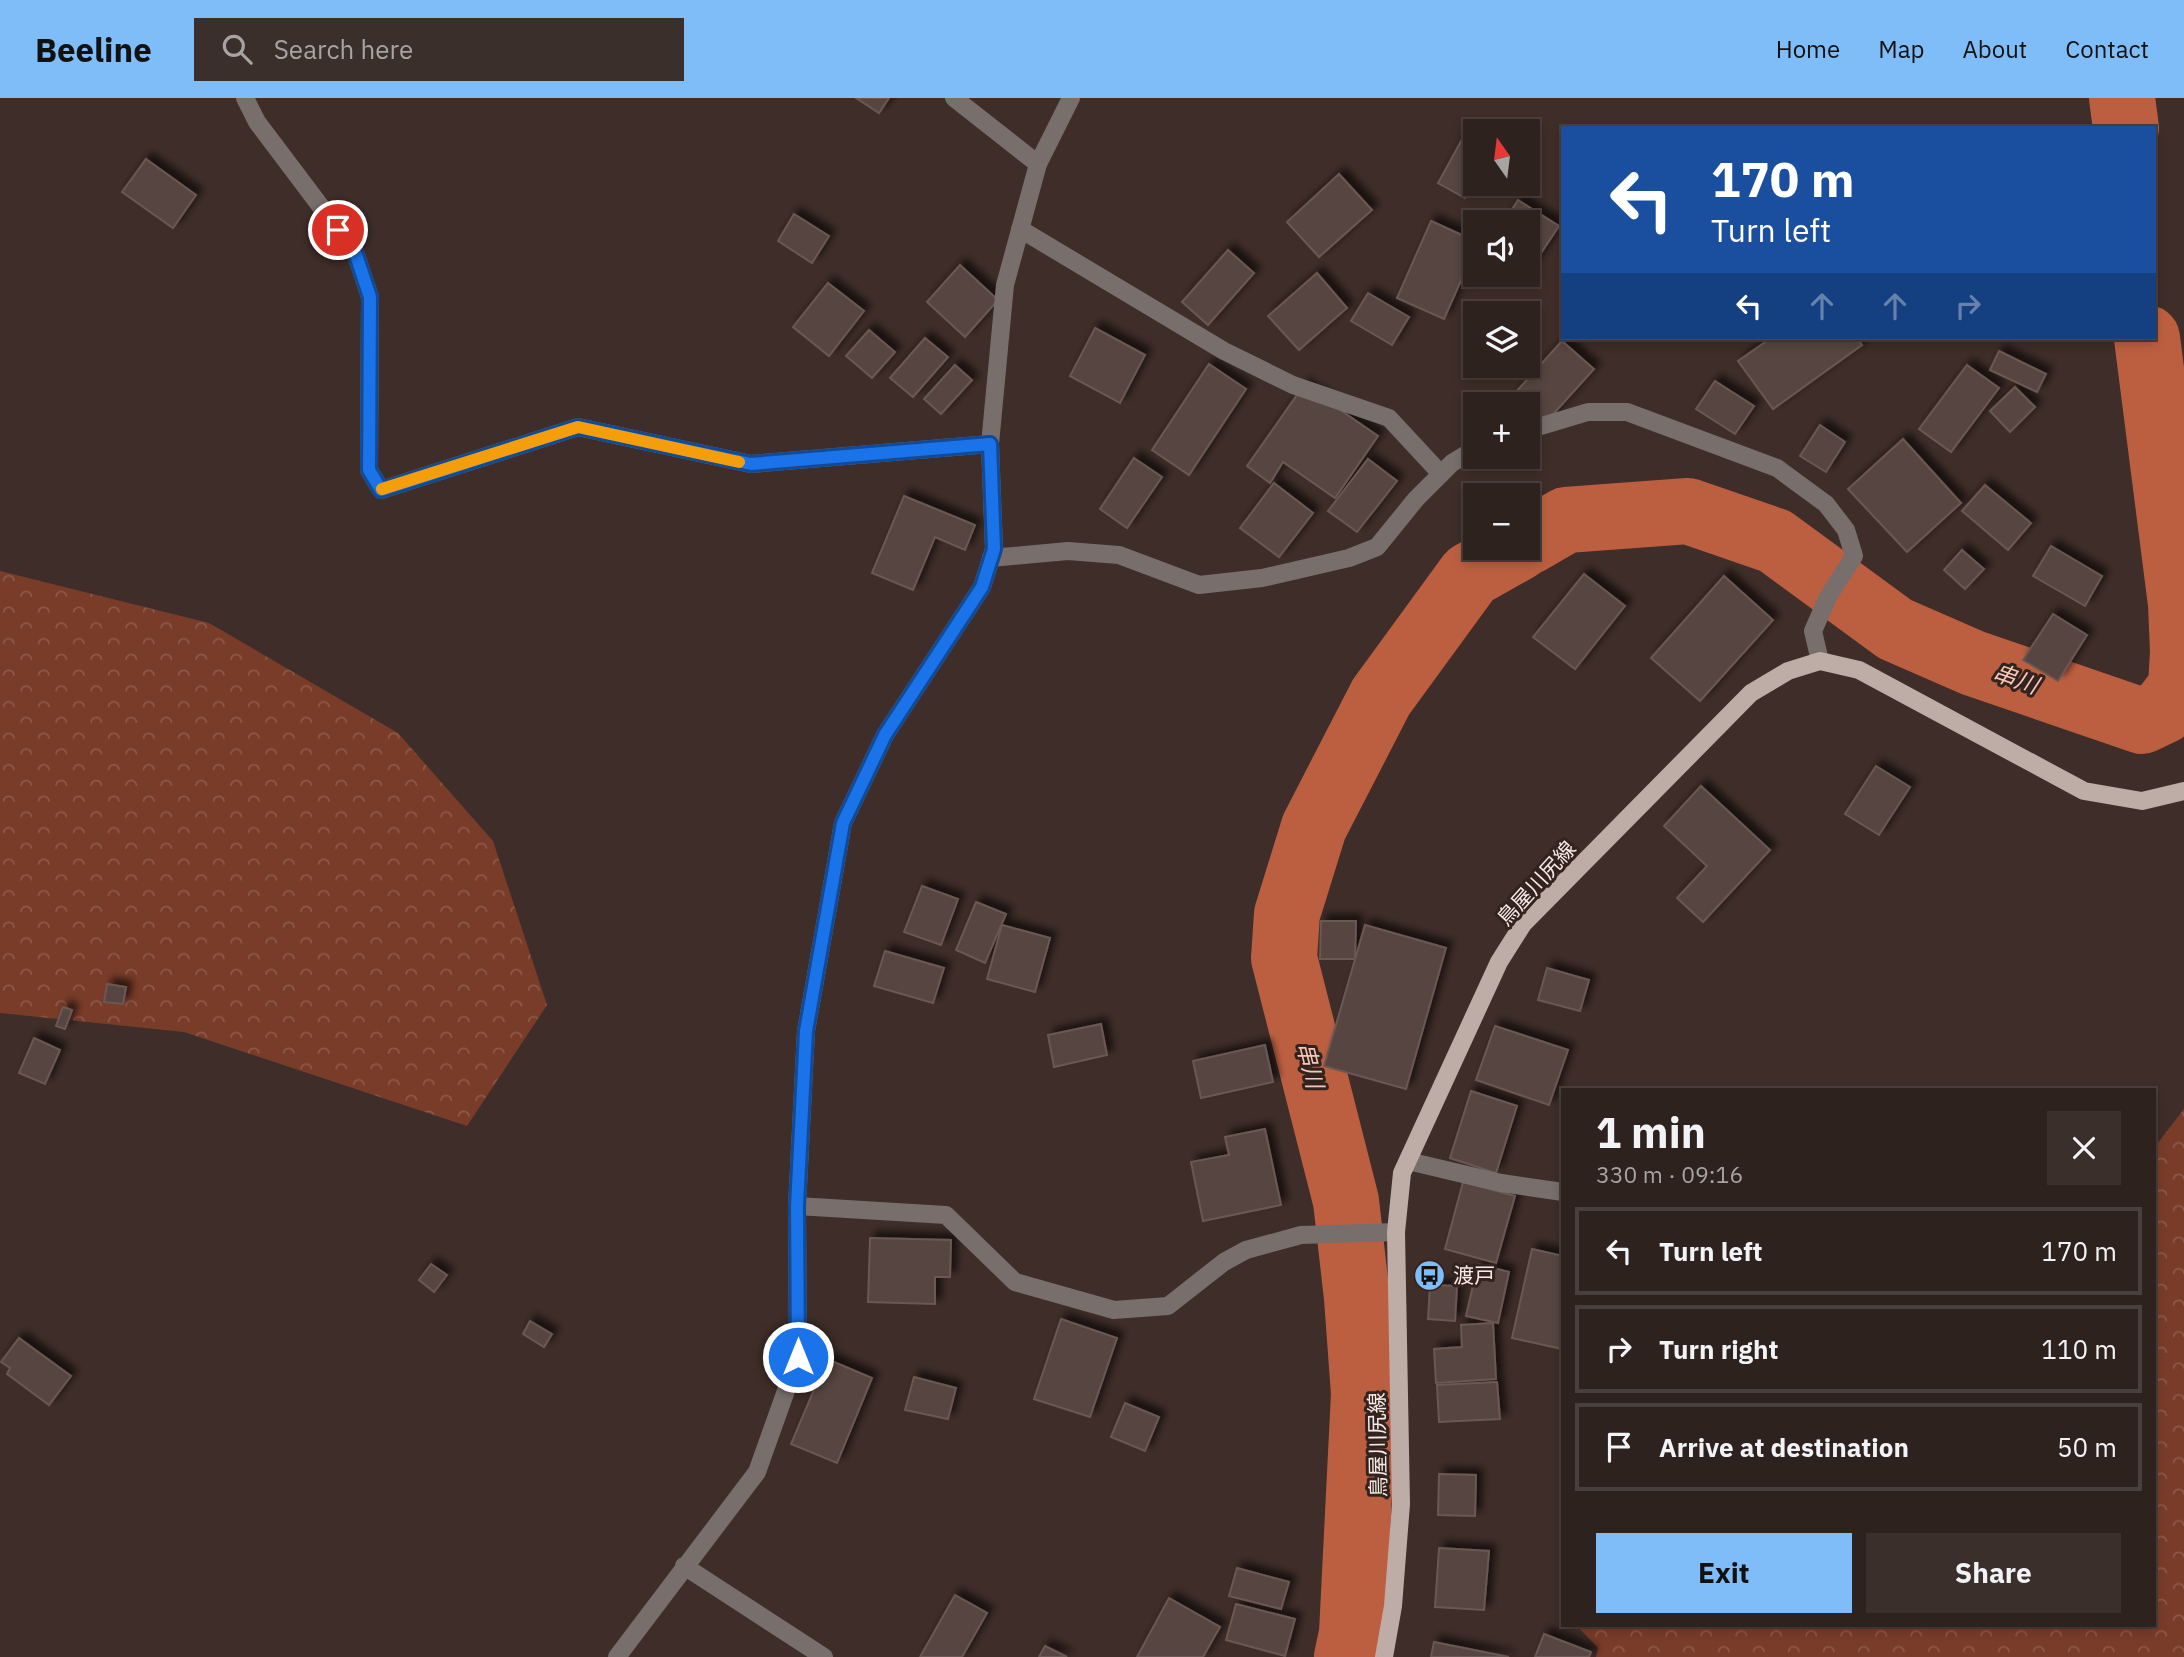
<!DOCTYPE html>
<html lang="en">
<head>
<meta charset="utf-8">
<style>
	body { margin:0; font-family:"IBM Plex Sans","Noto Sans JP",sans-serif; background:#3a2f2b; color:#f1f3f6; height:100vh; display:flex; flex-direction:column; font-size:26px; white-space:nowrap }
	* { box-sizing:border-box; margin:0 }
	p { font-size:23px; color:#a7a4a4 }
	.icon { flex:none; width:38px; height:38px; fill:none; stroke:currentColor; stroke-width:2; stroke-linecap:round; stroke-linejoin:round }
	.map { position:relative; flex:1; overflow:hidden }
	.panel { position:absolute; left:1561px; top:990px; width:595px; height:539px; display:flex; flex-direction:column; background:#2e221e; border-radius:0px; box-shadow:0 4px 10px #0003,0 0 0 2px #493f3c }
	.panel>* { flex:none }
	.hud { position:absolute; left:1561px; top:28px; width:595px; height:214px; border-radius:0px; box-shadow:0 4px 10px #0003,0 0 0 2px #493f3c; background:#1a4fa0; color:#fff; overflow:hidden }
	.needle { width:46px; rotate:346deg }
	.tools { position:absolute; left:1463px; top:21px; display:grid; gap:14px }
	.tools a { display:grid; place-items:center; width:77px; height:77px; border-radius:0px; background:#2e221e; box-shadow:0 4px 10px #0003,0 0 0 2px #493f3c; font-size:35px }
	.pin { position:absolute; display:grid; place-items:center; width:60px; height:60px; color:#fff; margin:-30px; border:4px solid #fff; border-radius:50%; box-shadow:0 2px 7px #0007 }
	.me { position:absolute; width:77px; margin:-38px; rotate:0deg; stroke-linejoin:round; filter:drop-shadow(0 0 5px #0008) }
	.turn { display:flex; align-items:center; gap:24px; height:147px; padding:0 35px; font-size:32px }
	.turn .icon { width:91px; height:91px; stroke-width:2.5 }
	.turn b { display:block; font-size:49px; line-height:60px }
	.lanes { display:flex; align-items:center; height:66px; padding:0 35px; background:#0003; justify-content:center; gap:35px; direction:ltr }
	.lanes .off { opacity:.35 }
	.round { display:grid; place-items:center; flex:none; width:74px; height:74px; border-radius:0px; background:#3a2f2b }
	.head { display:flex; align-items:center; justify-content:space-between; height:119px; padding:0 35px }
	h1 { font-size:42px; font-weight:800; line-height:52px }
	.button { display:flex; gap:14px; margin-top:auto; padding:14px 35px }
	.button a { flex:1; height:80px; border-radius:0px; background:#7fbdf9; color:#111; font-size:28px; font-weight:800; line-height:80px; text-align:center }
	.button a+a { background:#3a2f2b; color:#f1f3f6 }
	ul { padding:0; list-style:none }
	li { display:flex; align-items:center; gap:21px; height:88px; margin:0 14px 10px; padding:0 21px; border:4px solid #493f3c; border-radius:0px }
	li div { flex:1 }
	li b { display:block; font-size:26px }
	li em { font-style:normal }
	header { display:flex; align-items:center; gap:42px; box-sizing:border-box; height:98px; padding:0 35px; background:#7fbdf9; color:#111 }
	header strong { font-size:33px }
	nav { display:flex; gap:38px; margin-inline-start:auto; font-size:24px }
	.search { width:490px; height:63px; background:#3a2f2b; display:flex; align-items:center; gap:18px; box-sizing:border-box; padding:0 24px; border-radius:0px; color:#a7a4a4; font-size:26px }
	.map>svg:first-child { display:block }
</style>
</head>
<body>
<header>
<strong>Beeline</strong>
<div class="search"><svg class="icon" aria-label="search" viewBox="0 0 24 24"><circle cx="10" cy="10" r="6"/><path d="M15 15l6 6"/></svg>Search here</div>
<nav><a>Home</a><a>Map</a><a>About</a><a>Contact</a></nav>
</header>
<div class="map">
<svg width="2184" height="1559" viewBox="0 0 2184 1559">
	<defs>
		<pattern id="forest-crowns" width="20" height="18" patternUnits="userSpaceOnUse" patternTransform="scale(1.75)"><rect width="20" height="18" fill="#793c29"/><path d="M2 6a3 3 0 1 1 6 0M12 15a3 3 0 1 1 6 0" fill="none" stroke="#8d5848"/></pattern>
		<filter id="shadow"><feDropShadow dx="6" dy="-6" stdDeviation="3.5" flood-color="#0009"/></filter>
	</defs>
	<rect width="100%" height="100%" fill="#3e2d28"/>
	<g fill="url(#forest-crowns)">
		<path d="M 0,473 L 209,525 L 398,635 L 493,743 L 547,907 L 467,1028 L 184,934 L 0,915 Z"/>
		<path d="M 2184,1011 L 2184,1559 L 1596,1559 L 1598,1550 L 1577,1528 L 2154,1528 L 2154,1050 Z"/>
	</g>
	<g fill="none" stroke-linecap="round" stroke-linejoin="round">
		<g stroke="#bc5f41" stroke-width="66">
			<path d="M 2122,0 L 2126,30"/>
			<path d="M 1528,444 L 1566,422 L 1688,413 L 1775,443 L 1895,531 L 1973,565 L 2142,623 L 2163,613 L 2181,589 L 2183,554 L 2181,506 L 2147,240"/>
			<path d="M 1347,1559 L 1352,1535 L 1364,1296 L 1357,1200 L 1346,1103 L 1284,860 L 1287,816 L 1314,729 L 1381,599 L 1470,477 L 1518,450"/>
		</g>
	</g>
	<g fill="#56453f" stroke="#6b5852" stroke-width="2" filter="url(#shadow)">
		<path d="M 856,0 L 889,0 L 879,15 Z"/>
		<path d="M 1466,34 L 1475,39 L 1475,81 L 1465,100 L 1438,85 Z"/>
		<path d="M 146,61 L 196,97 L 173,130 L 122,94 Z"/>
		<path d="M 1339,76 L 1372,112 L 1319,159 L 1287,124 Z"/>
		<path d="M 1518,102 L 1559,128 L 1531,170 L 1528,168 L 1528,124 L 1504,124 Z"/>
		<path d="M 794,116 L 829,138 L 812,165 L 778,143 Z"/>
		<path d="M 1431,123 L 1475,143 L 1475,151 L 1444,221 L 1397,200 Z"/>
		<path d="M 1228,152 L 1254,175 L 1208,227 L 1182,204 Z"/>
		<path d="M 960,167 L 998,202 L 965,239 L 927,204 Z"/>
		<path d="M 1317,175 L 1347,210 L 1299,252 L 1268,218 Z"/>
		<path d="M 828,185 L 864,213 L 829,258 L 793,229 Z"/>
		<path d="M 1368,195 L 1409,219 L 1392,247 L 1351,223 Z"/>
		<path d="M 1095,230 L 1145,257 L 1120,305 L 1070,278 Z"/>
		<path d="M 869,232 L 895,254 L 872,280 L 846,258 Z"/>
		<path d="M 925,240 L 948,259 L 913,299 L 890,280 Z"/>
		<path d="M 1771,240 L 1857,240 L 1862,247 L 1773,311 L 1738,263 Z"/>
		<path d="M 1562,243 L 1594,271 L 1546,324 L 1514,296 Z"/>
		<path d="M 1999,253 L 2046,276 L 2037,294 L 1990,272 Z"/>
		<path d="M 1209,266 L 1246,291 L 1189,377 L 1152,352 Z"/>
		<path d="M 955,267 L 972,282 L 941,316 L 924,301 Z"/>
		<path d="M 1967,267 L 1999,290 L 1951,354 L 1919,331 Z"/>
		<path d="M 1715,283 L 1754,308 L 1735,336 L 1696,311 Z"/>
		<path d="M 1304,287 L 1378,338 L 1335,400 L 1283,364 L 1270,385 L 1247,368 Z"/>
		<path d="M 2015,289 L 2035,309 L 2010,334 L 1990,313 Z"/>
		<path d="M 1820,327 L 1845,344 L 1826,374 L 1800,358 Z"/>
		<path d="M 1903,341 L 1961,405 L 1907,454 L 1848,391 Z"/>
		<path d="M 1134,360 L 1162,379 L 1127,430 L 1100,411 Z"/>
		<path d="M 1368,361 L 1397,383 L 1357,434 L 1328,413 Z"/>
		<path d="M 1274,385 L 1313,415 L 1279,459 L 1240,430 Z"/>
		<path d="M 1985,387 L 2031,425 L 2008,452 L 1962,413 Z"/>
		<path d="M 904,398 L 975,427 L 965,452 L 935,439 L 913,492 L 872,475 Z"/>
		<path d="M 2051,448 L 2102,478 L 2085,508 L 2033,478 Z"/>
		<path d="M 1962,452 L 1984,471 L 1965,491 L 1944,472 Z"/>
		<path d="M 1584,476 L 1625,508 L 1575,571 L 1533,539 Z"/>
		<path d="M 1724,478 L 1773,522 L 1700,603 L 1651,560 Z"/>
		<path d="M 2053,516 L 2087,537 L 2058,583 L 2023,562 Z"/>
		<path d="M 1876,668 L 1910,689 L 1879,737 L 1845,716 Z"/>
		<path d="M 1701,688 L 1770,752 L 1703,824 L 1677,800 L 1707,768 L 1664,728 Z"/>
		<path d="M 922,788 L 958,801 L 941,847 L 904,834 Z"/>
		<path d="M 976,804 L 1006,816 L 985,865 L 956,852 Z"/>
		<path d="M 1321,823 L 1356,823 L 1355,861 L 1320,861 Z"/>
		<path d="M 1002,827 L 1050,840 L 1035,894 L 987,881 Z"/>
		<path d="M 1365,827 L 1446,850 L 1406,991 L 1324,968 Z"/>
		<path d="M 885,853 L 944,870 L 933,905 L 874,888 Z"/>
		<path d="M 1547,870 L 1589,882 L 1580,913 L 1538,902 Z"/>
		<path d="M 107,886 L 126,889 L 123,906 L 104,904 Z"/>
		<path d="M 63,909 L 72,912 L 65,931 L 56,928 Z"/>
		<path d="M 1101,926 L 1107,957 L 1054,969 L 1048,937 Z"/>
		<path d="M 1495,928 L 1568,952 L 1549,1007 L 1476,982 Z"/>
		<path d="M 34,940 L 60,952 L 45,986 L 19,975 Z"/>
		<path d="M 1265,947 L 1273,984 L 1201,1000 L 1193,963 Z"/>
		<path d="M 1471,993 L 1517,1008 L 1496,1075 L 1450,1060 Z"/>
		<path d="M 1265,1031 L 1281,1107 L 1203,1123 L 1191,1064 L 1229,1057 L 1225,1039 Z"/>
		<path d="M 1463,1084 L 1515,1098 L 1496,1165 L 1445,1151 Z"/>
		<path d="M 870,1140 L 951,1142 L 950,1179 L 935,1179 L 935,1206 L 868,1204 Z"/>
		<path d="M 1532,1151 L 1563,1158 L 1562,1251 L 1512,1240 Z"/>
		<path d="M 431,1166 L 447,1177 L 434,1194 L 419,1182 Z"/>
		<path d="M 1478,1166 L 1509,1174 L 1498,1225 L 1466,1218 Z"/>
		<path d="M 1430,1187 L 1457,1188 L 1455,1223 L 1428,1221 Z"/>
		<path d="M 1061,1221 L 1117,1240 L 1090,1319 L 1034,1301 Z"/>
		<path d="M 530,1223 L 552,1236 L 544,1249 L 523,1236 Z"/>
		<path d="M 1493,1225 L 1496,1281 L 1436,1285 L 1434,1251 L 1462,1249 L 1461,1227 Z"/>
		<path d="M 19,1240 L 71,1278 L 49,1307 L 7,1276 L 10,1270 L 1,1264 Z"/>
		<path d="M 827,1261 L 872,1280 L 837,1365 L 791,1346 Z"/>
		<path d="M 914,1279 L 956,1290 L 948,1321 L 905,1312 Z"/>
		<path d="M 1497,1284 L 1500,1321 L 1439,1324 L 1437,1287 Z"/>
		<path d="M 1125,1305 L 1159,1319 L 1145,1353 L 1111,1339 Z"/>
		<path d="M 1439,1376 L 1476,1377 L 1475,1418 L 1438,1417 Z"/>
		<path d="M 1439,1450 L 1489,1453 L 1484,1512 L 1435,1509 Z"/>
		<path d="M 1237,1470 L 1289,1484 L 1281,1511 L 1229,1498 Z"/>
		<path d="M 955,1497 L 987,1515 L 962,1559 L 920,1559 Z"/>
		<path d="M 1169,1500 L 1220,1529 L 1203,1559 L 1137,1559 Z"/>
		<path d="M 1236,1506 L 1295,1521 L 1285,1558 L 1226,1542 Z"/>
		<path d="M 1544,1536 L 1591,1554 L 1589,1559 L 1535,1559 Z"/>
		<path d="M 1434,1544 L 1509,1559 L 1431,1559 Z"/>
		<path d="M 1045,1548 L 1067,1559 L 1039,1559 Z"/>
	</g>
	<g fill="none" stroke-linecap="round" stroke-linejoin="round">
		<g stroke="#786f6d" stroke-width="18">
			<path d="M 245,0 L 257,24 L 355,154 L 370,199 L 369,372 L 381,392 L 578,329 L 751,366 L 990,346"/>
			<path d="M 954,0 L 1038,66"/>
			<path d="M 1020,131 L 1224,253 L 1293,287 L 1389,320 L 1441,376"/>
			<path d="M 1528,332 L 1588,314 L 1627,314 L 1777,370 L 1826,406 L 1846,432 L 1854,458 L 1828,499 L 1813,533 L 1820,563"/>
			<path d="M 991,460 L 1068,453 L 1119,457 L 1199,487 L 1262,480 L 1349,460 L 1377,449 L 1416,401 L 1452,365 L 1475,351"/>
			<path d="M 1408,1063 L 1501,1085 L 1563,1094"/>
			<path d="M 797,1108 L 946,1117 L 1015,1184 L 1114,1212 L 1168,1208 L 1224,1164 L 1246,1152 L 1301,1137 L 1396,1134"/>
			<path d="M 684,1468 L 824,1559"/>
			<path d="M 617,1559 L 757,1374 L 798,1259 L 797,1108 L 806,933 L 843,725 L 885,637 L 982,489 L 994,451 L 990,346 L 1005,187 L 1038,66 L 1071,0"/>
		</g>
		<path stroke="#beaca6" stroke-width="18" d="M 1384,1559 L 1393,1508 L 1401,1406 L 1396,1134 L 1402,1075 L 1499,864 L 1523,826 L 1751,595 L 1788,573 L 1820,563 L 1859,572 L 2084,693 L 2142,703 L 2184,693"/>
	</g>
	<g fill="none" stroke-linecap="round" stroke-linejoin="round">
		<defs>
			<path id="route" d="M 338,132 L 355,154 L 370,199 L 369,372 L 381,392 L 578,329 L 751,366 L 990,346 L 994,451 L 982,489 L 885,637 L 843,725 L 806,933 L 797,1108 L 798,1259"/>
		</defs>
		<use href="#route" stroke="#114b97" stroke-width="18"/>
		<use href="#route" stroke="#1a73e8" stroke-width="12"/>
		<path stroke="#f59e0b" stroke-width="12" d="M 382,391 L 578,329 L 739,364"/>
	</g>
	<defs>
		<symbol id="bus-disc" viewBox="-11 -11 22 22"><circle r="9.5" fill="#7fbdf9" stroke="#33231e"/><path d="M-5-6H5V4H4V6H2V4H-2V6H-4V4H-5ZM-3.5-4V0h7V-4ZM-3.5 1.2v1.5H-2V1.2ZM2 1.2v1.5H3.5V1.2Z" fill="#111"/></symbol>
	</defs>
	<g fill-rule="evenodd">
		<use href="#bus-disc" x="1412" y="1160" width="35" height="35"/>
	</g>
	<g text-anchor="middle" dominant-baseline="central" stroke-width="6" stroke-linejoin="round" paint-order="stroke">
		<g font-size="21" fill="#f6eae7" stroke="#33231e">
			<text transform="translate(1536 785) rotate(-48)">鳥屋川尻線</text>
			<text transform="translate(1377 1347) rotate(-91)">鳥屋川尻線</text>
		</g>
		<g font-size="21" fill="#f6eae7" stroke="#33231e" text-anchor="start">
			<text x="1453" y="1177">渡戸</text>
		</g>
		<g font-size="23" font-style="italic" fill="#f9c6b6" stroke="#33231e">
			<text transform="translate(2016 580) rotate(19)">串川</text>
			<text transform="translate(1311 967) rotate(76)">串川</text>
		</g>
	</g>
</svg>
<div class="tools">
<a><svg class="needle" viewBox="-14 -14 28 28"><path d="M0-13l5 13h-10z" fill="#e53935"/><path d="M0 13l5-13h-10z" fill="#a7a4a4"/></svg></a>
<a><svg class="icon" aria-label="sound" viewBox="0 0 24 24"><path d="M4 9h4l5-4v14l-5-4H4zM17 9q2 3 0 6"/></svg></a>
<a><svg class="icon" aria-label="layers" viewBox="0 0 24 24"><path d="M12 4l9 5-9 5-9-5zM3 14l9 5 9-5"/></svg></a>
<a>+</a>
<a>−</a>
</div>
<div class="pin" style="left:338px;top:132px;background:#d93025"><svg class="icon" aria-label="arrive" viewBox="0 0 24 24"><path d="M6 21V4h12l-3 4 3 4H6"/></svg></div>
<svg class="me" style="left:798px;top:1259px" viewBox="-20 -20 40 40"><circle r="17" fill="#1a73e8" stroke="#fff" stroke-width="3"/><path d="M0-11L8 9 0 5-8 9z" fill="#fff"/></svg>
<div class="hud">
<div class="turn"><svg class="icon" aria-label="left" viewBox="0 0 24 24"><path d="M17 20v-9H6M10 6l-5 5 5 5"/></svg><div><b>170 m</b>Turn left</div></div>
<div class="lanes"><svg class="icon" aria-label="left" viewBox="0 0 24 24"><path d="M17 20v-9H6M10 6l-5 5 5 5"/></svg><svg class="icon off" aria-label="ahead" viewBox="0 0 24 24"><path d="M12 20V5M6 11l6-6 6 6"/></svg><svg class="icon off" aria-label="ahead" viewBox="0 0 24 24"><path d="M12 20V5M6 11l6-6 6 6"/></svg><svg class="icon off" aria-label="right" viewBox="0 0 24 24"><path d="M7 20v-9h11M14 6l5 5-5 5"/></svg></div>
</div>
<section class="panel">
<div class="head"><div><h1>1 min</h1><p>330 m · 09:16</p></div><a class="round"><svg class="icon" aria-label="close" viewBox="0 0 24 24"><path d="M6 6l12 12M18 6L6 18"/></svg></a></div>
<ul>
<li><svg class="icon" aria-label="left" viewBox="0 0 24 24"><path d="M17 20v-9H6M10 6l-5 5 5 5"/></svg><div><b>Turn left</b></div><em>170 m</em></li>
<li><svg class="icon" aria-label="right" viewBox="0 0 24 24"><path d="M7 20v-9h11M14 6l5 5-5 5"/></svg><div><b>Turn right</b></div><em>110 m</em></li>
<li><svg class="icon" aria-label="arrive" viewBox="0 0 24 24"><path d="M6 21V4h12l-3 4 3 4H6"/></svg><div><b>Arrive at destination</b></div><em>50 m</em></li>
</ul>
<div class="button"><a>Exit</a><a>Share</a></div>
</section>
</div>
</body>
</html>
